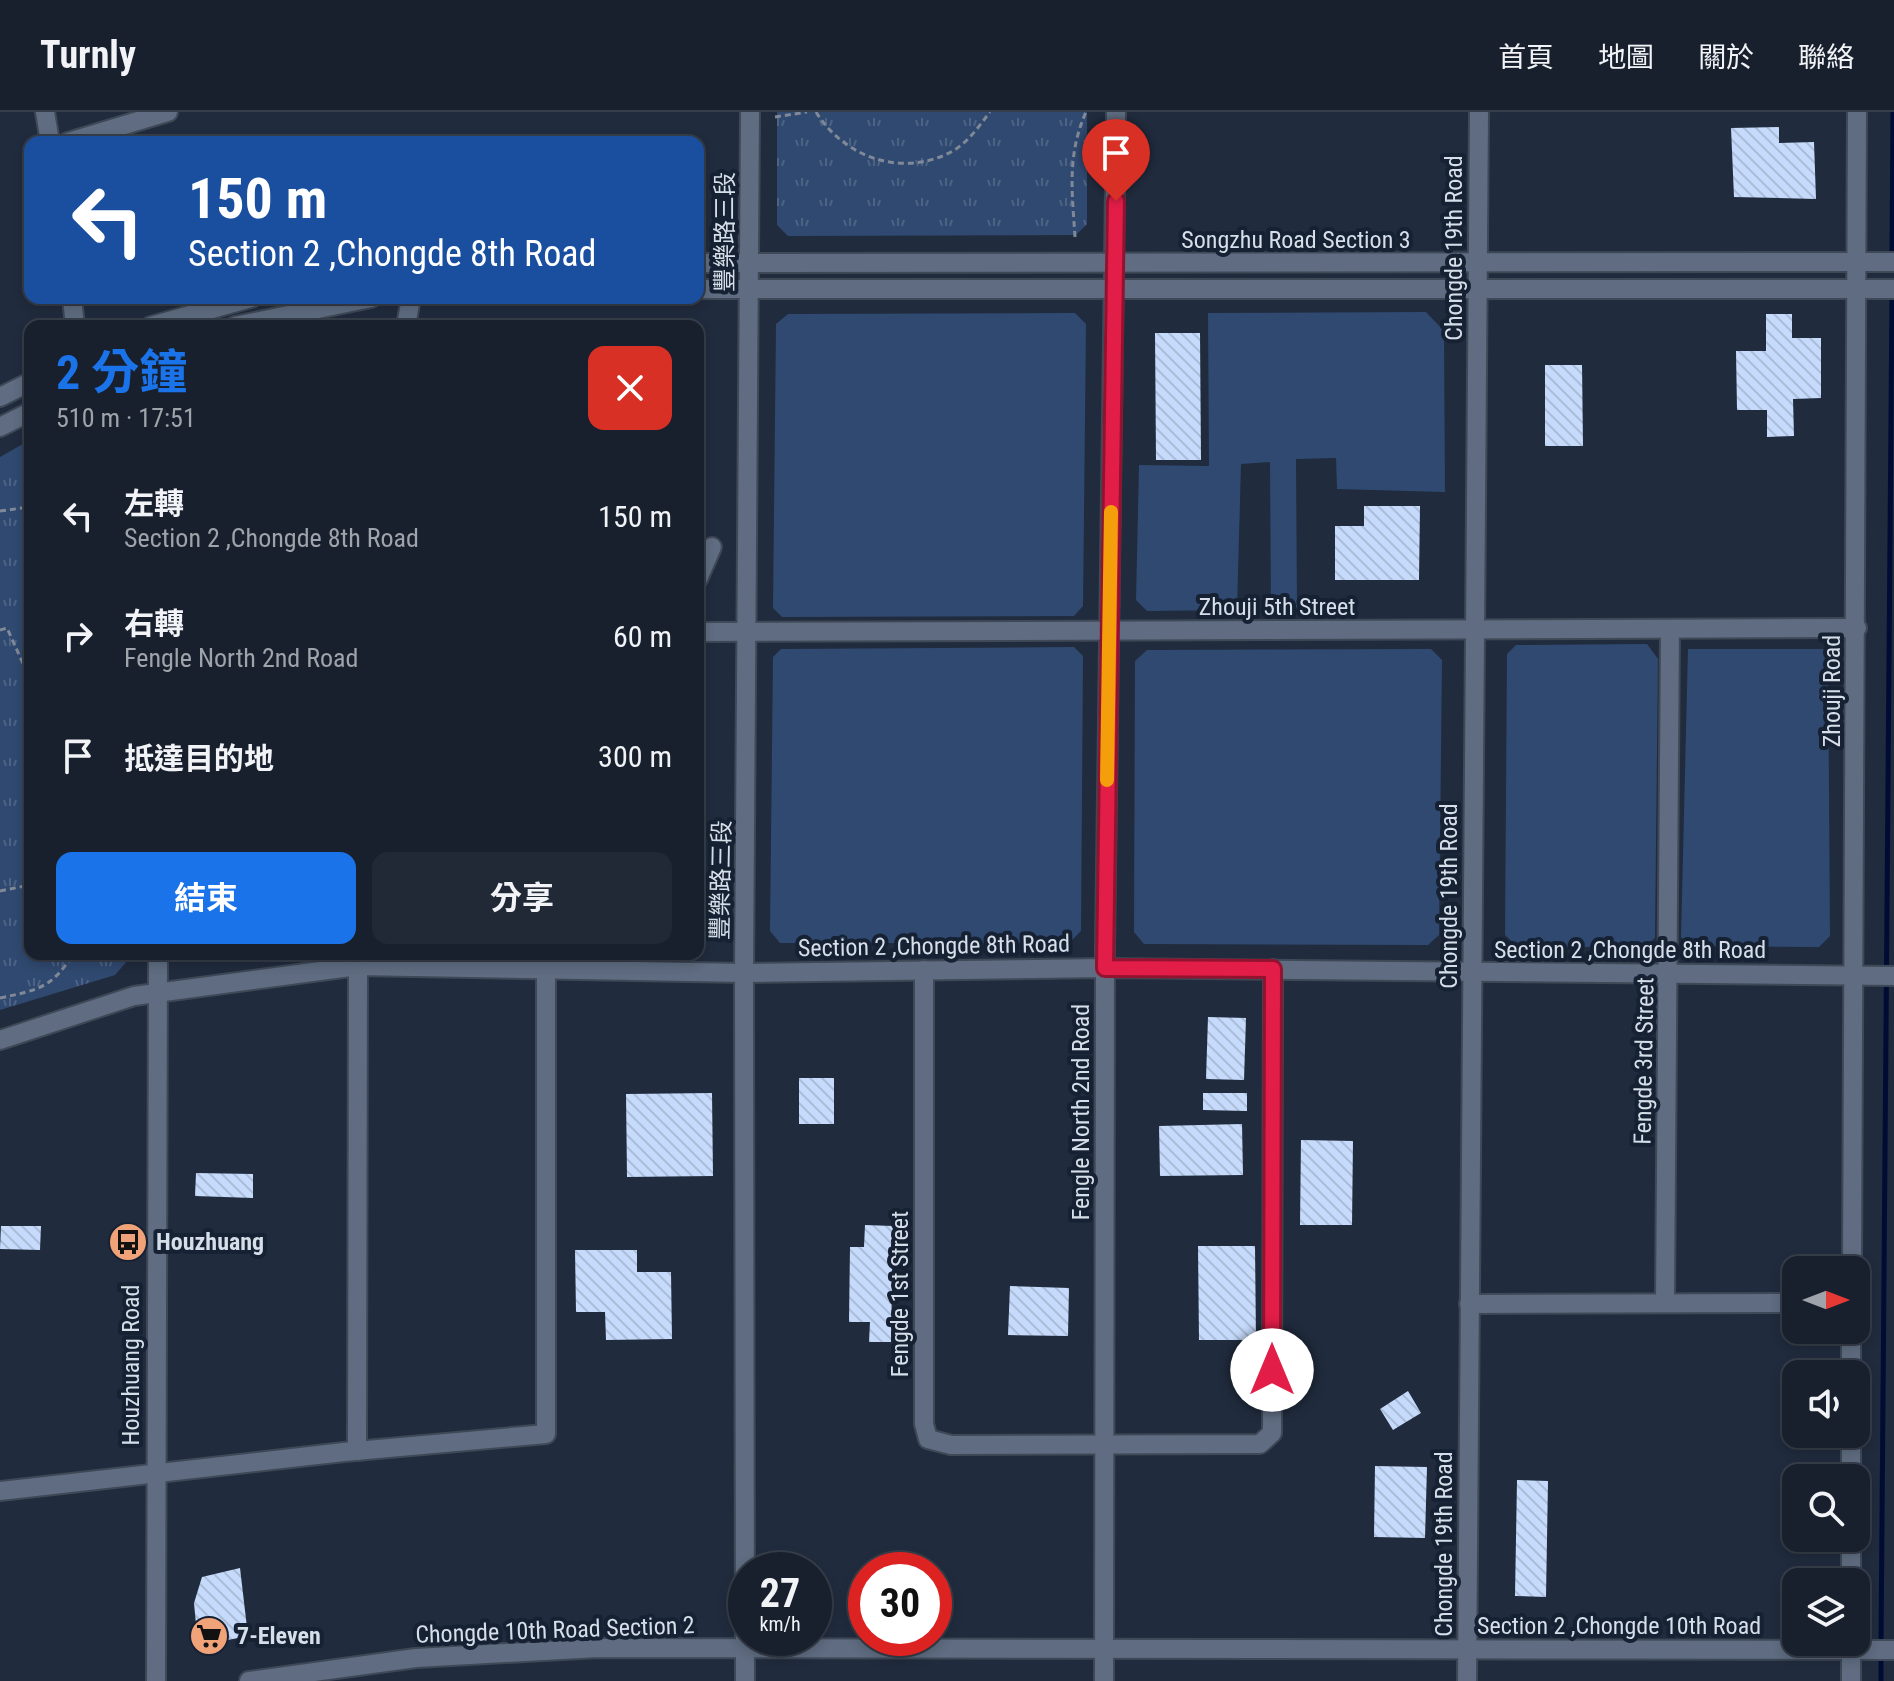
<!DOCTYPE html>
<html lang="zh-TW">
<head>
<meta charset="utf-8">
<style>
	body { margin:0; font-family:"Roboto Condensed","Noto Sans TC",sans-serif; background:#212836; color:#f1f3f6; height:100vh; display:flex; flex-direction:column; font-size:30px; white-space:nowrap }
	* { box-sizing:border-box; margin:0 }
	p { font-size:26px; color:#9fa3aa }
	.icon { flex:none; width:44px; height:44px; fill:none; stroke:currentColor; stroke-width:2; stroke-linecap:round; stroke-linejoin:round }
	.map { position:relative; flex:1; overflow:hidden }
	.sheet { position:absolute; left:24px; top:208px; width:680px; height:640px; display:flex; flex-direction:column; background:#18202e; border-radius:16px; box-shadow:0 4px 12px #0003,0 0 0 2px #363e4a }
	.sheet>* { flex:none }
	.guide { position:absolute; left:24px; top:24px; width:680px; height:168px; border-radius:16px; box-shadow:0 4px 12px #0003,0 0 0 2px #363e4a; background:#1a4fa0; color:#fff; overflow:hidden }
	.needle { width:52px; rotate:90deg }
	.fabs { position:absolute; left:1782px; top:1144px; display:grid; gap:16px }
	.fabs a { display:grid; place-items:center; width:88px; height:88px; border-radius:16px; background:#18202e; box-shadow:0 4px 12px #0003,0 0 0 2px #363e4a; font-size:40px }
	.speed { position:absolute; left:728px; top:1440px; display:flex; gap:16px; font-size:40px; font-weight:700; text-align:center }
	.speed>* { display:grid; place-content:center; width:104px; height:104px; border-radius:50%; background:#18202e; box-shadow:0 4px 12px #0003,0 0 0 2px #363e4a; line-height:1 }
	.speed small { font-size:20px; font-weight:400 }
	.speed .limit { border:12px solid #d22; background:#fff; color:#111 }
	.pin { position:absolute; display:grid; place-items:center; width:68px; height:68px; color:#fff; margin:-82px -34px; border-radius:50% 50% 50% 0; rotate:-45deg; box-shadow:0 0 8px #0007 }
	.pin .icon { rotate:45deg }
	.me { position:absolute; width:88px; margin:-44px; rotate:0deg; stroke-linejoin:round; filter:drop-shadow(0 0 6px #0008) }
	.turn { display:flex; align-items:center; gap:28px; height:168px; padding:0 32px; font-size:36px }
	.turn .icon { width:104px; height:104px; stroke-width:2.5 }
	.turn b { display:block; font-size:56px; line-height:68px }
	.round { display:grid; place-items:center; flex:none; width:84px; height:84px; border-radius:16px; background:#212836 }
	.overview { display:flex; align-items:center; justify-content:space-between; height:136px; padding:0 32px }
	h1 { font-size:48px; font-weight:700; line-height:60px; color:#1a73e8 }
	.cta { display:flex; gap:16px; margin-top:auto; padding:16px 32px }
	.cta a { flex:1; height:92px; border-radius:16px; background:#1a73e8; color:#fff; font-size:32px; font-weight:700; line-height:92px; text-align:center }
	.cta a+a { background:#212836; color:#f1f3f6 }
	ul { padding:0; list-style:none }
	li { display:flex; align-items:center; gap:24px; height:120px; padding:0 32px }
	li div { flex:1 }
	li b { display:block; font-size:30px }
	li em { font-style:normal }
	header { display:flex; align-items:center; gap:48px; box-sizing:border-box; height:112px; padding:0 40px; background:#18202e; border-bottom:2px solid #363e4a }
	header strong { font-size:38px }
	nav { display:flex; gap:44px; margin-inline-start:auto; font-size:28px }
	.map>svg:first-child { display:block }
</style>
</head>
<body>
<header>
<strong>Turnly</strong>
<nav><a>首頁</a><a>地圖</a><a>關於</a><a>聯絡</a></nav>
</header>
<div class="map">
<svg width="1894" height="1569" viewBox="0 0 1894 1569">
	<defs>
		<pattern id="park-tufts" width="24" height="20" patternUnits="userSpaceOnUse" patternTransform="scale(2)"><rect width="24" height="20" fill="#304970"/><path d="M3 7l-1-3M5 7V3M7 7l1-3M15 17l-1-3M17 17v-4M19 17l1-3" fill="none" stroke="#4d6384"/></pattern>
		<pattern id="building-back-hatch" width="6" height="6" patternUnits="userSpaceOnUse" patternTransform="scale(2)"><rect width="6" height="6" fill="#c6dbfc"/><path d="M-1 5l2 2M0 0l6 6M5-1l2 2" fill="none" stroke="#abbdd8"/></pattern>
	</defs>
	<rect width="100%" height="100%" fill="#202b3d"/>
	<g fill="#304970">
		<path d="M 1426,200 L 1444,219 L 1445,380 L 1337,377 L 1336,346 L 1296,347 L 1297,498 L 1271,499 L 1270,350 L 1241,352 L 1237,498 L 1147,499 L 1136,488 L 1139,353 L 1209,354 L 1208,201 Z"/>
		<path d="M 1075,201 L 1086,212 L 1083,494 L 1074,504 L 782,505 L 773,496 L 776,212 L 788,202 Z"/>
		<path d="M 1647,532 L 1658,547 L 1655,826 L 1646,834 L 1519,836 L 1505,823 L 1507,542 L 1516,533 Z"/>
		<path d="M 1074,535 L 1083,544 L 1081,819 L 1069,831 L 780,831 L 770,819 L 773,545 L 781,537 Z"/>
		<path d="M 1431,537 L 1442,548 L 1439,823 L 1428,833 L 1144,832 L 1134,820 L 1135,549 L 1147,538 Z"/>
		<path d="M 1688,537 L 1828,537 L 1830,824 L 1819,835 L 1690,834 L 1681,825 Z"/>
	</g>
	<g fill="url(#park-tufts)">
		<path d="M 777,0 L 1087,0 L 1087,112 L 1076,123 L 788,124 L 777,113 Z"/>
		<path d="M 30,328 L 30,842 L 133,842 L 115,863 L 0,898 L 0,345 Z"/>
	</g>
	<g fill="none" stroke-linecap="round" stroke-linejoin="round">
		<g stroke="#000c34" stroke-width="5">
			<path d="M 1892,144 L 1893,0"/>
			<path d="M 1881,1532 L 1892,182"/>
			<path d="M 1881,1569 L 1881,1542"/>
		</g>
	</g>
	<g fill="url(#building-back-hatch)">
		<path d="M 1779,15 L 1779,31 L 1814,30 L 1816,87 L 1734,85 L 1731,16 Z"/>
		<path d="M 1766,202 L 1792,202 L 1792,226 L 1821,226 L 1821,286 L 1793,287 L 1794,324 L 1767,325 L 1767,298 L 1737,298 L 1736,239 L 1766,239 Z"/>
		<path d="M 1155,221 L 1200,221 L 1201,348 L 1156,348 Z"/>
		<path d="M 1545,253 L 1582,253 L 1583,334 L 1545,334 Z"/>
		<path d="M 1364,394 L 1420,394 L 1419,468 L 1335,468 L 1335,414 L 1364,414 Z"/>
		<path d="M 1208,905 L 1246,906 L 1244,968 L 1206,967 Z"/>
		<rect x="799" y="966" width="35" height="46"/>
		<path d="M 712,981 L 713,1064 L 627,1065 L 626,982 Z"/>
		<path d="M 1203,981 L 1247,981 L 1247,999 L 1203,998 Z"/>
		<path d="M 1242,1012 L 1243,1063 L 1160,1064 L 1159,1014 Z"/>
		<path d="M 1301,1028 L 1353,1029 L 1352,1113 L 1300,1113 Z"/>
		<path d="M 196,1061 L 253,1062 L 253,1086 L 195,1084 Z"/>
		<path d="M 865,1113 L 893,1114 L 891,1230 L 869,1230 L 870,1210 L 849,1210 L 850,1135 L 864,1135 Z"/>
		<path d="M 1,1114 L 41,1114 L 40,1138 L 0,1137 Z"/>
		<path d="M 1198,1134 L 1255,1134 L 1256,1228 L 1199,1228 Z"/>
		<path d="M 575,1138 L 637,1138 L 637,1160 L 671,1160 L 672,1227 L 606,1228 L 605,1200 L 576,1200 Z"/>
		<path d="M 1010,1174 L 1069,1176 L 1068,1224 L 1008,1223 Z"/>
		<path d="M 1408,1279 L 1421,1301 L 1393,1318 L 1380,1297 Z"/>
		<path d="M 1375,1354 L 1427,1355 L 1425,1426 L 1374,1425 Z"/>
		<path d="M 1517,1368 L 1548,1369 L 1546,1485 L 1515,1484 Z"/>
		<path d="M 240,1456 L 248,1524 L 198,1534 L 194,1491 L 202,1465 Z"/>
	</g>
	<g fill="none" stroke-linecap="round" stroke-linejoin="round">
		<defs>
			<g id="minor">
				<path d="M 45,0 L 50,30"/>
				<path d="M 68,30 L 168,0"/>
				<path d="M 698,151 L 1894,150"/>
				<path d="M 698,177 L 1894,177"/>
				<path d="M 72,186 L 75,214"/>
				<path d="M 151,214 L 251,186"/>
				<path d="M 235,214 L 371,186"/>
				<path d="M 406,214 L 411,186"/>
				<path d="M 0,285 L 30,270"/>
				<path d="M 0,315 L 30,300"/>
				<path d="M 698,467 L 712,435"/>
				<path d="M 698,520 L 1857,516"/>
				<path d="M 924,858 L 924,1312 L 928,1327 L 951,1333 L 1260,1332 L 1272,1321 L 1273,857"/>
				<path d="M 0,928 L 134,884 L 358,854 L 744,861 L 1105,856 L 1894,864"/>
				<path d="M 1852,1158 L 1857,0"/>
				<path d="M 1665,1191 L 1670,517"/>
				<path d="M 1469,1192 L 1796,1191"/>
				<path d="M 1851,1262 L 1851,1218"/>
				<path d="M 357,1339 L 358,842"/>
				<path d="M 1851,1366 L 1851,1322"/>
				<path d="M 0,1379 L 344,1340 L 546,1322 L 546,842"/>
				<path d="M 1851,1470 L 1851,1426"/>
				<path d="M 1851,1530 L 1851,1569"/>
				<path d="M 156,1569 L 158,842"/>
				<path d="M 249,1569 L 416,1546 L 598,1536 L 1894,1538"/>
				<path d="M 745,1569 L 744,861 L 750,0"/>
				<path d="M 1104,1569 L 1105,834 L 1116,0"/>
				<path d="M 1467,1569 L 1479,0"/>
			</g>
		</defs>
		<use href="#minor" stroke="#3e4856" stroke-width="22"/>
		<g stroke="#808997" stroke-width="3" stroke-dasharray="6 4" stroke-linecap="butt">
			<path d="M 816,0 C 844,45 901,66 951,40 C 968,31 979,14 990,0"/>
			<path d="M 775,5 L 807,0"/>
			<path d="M 1075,125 C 1072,79 1067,43 1086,0"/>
			<path d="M 0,399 L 30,395"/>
			<path d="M 0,518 L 7,516 L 30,567"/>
			<path d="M 0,779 L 30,773"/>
			<path d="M 0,886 C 38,878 52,876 73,842"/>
		</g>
		<use href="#minor" stroke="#5f6c81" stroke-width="18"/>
	</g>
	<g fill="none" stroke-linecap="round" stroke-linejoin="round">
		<defs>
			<path id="route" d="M 1116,89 L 1105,856 L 1273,857 L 1272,1258"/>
		</defs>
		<use href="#route" stroke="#92132f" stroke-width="20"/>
		<use href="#route" stroke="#e11d48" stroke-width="14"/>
		<path stroke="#f59e0b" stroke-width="14" d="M 1107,668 L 1111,400"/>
	</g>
	<defs>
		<symbol id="bus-disc" viewBox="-11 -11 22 22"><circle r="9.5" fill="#f0a279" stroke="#162233"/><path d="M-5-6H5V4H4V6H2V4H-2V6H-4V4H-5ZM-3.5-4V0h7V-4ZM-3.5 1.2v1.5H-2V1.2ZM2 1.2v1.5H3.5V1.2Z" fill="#111"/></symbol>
		<symbol id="supermarket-disc" viewBox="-11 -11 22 22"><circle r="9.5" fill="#f0a279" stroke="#162233"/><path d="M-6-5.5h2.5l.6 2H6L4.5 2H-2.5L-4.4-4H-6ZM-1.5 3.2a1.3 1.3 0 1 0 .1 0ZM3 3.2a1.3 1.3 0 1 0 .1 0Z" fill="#111"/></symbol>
	</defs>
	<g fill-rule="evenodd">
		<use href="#bus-disc" x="106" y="1108" width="44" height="44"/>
		<use href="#supermarket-disc" x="187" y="1502" width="44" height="44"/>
	</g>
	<g text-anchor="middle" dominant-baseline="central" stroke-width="8" stroke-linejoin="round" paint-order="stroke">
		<g font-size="24" fill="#d6dee9" stroke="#162233">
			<text transform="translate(725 120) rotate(-90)">豐樂路三段</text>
			<text x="1296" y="128">Songzhu Road Section 3</text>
			<text transform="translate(1454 136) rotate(-90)">Chongde 19th Road</text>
			<text x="1277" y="495">Zhouji 5th Street</text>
			<text transform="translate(1832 579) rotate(-90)">Zhouji Road</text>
			<text transform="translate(721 768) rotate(-89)">豐樂路三段</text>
			<text transform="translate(1449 784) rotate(-90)">Chongde 19th Road</text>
			<text transform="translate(934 834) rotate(-1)">Section 2 ,Chongde 8th Road</text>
			<text x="1630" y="838">Section 2 ,Chongde 8th Road</text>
			<text transform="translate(1644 949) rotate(-89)">Fengde 3rd Street</text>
			<text transform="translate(1081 1000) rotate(-90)">Fengle North 2nd Road</text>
			<text transform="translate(900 1182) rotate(-90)">Fengde 1st Street</text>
			<text transform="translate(131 1253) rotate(-90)">Houzhuang Road</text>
			<text transform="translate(1444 1432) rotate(-90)">Chongde 19th Road</text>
			<text x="1619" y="1514">Section 2 ,Chongde 10th Road</text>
			<text transform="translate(555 1518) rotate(-2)">Chongde 10th Road Section 2</text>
		</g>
		<g font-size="24" font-weight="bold" fill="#d6dee9" stroke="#162233" text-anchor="start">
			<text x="156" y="1130">Houzhuang</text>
			<text x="237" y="1524">7-Eleven</text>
		</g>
	</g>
</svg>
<div class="fabs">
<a><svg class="needle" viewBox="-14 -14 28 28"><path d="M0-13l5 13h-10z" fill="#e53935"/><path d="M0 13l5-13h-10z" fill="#9fa3aa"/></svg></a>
<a><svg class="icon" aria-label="sound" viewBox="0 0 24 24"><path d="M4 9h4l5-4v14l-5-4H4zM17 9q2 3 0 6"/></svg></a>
<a><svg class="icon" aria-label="search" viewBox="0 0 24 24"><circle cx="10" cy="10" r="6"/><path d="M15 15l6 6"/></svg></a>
<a><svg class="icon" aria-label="layers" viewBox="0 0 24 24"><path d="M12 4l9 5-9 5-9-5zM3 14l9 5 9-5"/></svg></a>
</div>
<div class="speed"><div>27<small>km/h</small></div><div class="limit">30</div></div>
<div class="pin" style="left:1116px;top:89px;background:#d93025"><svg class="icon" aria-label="arrive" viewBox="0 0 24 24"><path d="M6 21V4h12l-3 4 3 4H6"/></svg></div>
<svg class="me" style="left:1272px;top:1258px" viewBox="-20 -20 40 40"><circle r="19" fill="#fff"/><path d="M0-13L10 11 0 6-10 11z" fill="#e11d48"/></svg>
<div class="guide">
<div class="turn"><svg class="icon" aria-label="left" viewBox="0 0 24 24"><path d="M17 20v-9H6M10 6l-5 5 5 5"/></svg><div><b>150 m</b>Section 2 ,Chongde 8th Road</div></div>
</div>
<section class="sheet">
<div class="overview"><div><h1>2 分鐘</h1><p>510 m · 17:51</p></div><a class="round" style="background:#d93025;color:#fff"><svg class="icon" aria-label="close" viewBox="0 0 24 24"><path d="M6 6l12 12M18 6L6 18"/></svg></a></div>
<ul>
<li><svg class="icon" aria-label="left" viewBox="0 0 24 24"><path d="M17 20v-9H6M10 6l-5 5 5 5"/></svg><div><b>左轉</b><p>Section 2 ,Chongde 8th Road</p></div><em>150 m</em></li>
<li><svg class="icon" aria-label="right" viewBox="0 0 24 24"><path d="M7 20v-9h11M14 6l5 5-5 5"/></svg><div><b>右轉</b><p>Fengle North 2nd Road</p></div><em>60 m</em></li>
<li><svg class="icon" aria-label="arrive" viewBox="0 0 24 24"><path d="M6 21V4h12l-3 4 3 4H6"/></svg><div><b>抵達目的地</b></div><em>300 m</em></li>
</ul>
<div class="cta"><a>結束</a><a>分享</a></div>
</section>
</div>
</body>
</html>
